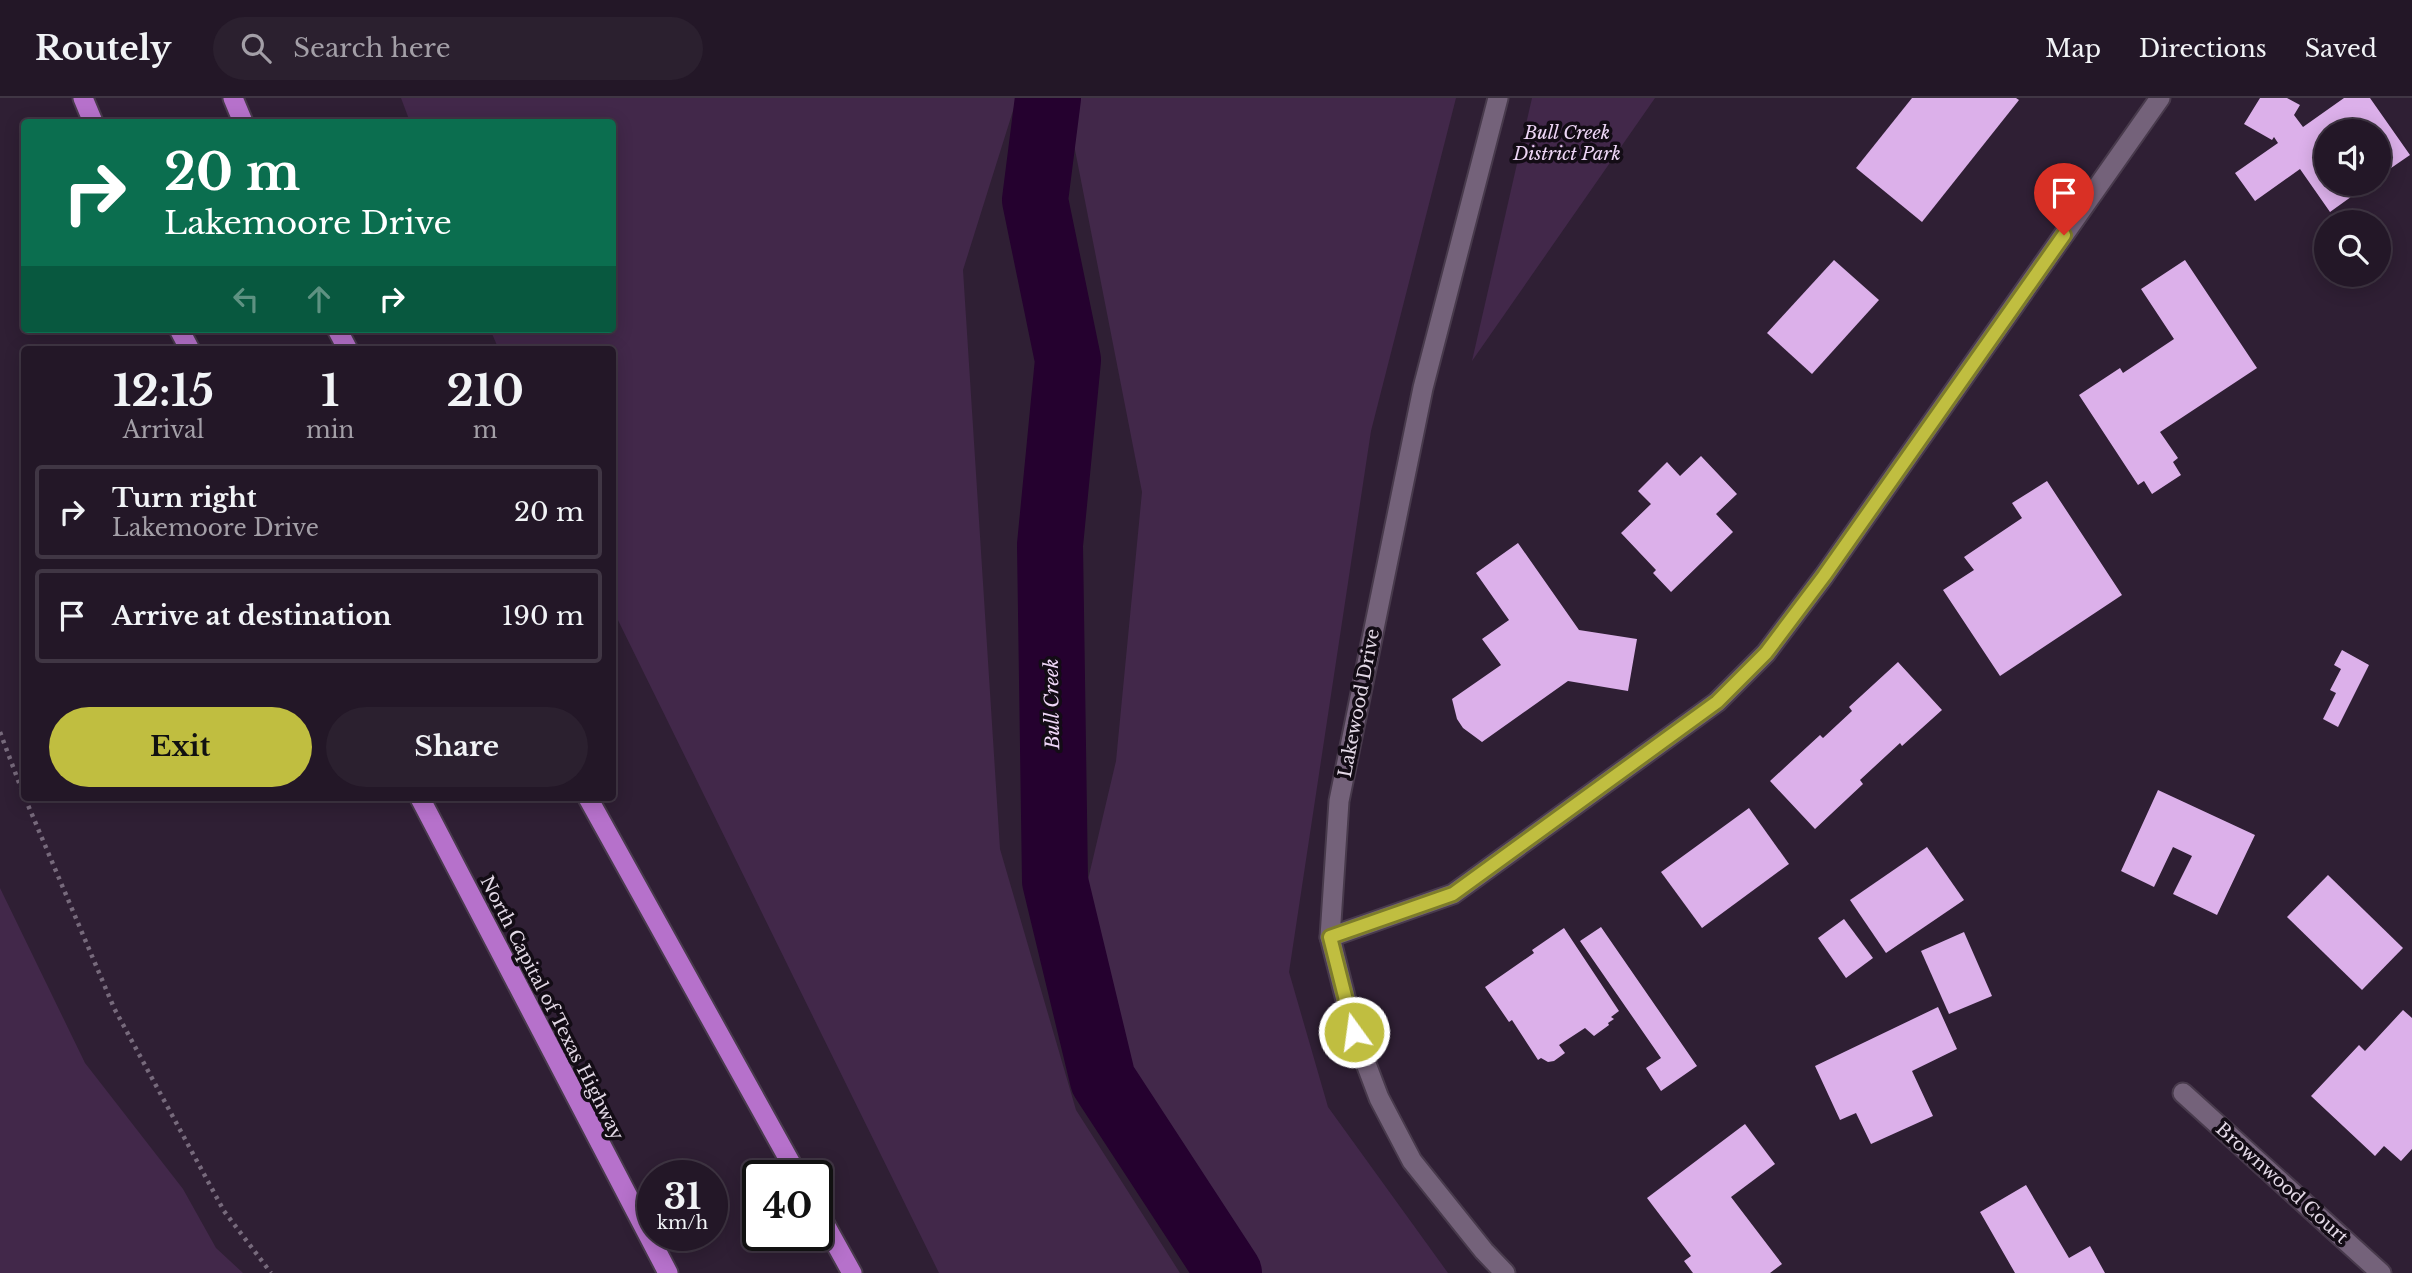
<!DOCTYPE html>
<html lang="en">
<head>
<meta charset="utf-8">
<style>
	body { margin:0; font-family:"Libre Baskerville",serif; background:#2b202f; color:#f1f3f6; height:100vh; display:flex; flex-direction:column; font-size:26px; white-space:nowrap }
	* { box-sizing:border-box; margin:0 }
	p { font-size:23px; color:#a39fa7 }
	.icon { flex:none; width:38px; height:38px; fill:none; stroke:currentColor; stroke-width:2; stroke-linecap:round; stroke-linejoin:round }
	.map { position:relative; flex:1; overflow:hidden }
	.side { position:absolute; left:21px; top:248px; width:595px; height:455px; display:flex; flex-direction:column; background:#231727; border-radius:7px; box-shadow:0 4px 18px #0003,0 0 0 2px #403644 }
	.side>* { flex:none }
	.banner { position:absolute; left:21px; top:21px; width:595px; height:214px; border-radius:7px; box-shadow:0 4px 18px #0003,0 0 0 2px #403644; background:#0b6e4f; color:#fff; overflow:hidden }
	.buttons { position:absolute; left:2314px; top:21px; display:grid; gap:14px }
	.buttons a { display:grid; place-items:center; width:77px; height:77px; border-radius:50%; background:#231727; box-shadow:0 4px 18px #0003,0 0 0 2px #403644; font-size:35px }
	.speed { position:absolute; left:637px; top:1062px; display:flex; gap:14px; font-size:35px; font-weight:700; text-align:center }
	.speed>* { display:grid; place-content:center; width:91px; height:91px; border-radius:50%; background:#231727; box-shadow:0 4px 18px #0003,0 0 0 2px #403644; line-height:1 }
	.speed small { font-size:18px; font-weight:400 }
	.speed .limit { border:4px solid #111; border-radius:10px; background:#fff; color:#111 }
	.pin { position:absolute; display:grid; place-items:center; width:60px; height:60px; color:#fff; margin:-72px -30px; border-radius:50% 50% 50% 0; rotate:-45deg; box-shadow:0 0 7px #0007 }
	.pin .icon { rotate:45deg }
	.me { position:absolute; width:77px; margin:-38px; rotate:346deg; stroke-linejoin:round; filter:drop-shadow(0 0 5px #0008) }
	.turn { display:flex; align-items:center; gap:24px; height:147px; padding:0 28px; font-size:32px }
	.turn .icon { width:91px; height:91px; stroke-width:2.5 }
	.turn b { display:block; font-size:49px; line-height:60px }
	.lanes { display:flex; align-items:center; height:66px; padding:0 28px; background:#0003; justify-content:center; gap:35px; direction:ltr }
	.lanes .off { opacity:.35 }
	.eta { display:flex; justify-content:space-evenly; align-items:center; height:119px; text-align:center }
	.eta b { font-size:42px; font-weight:700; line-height:49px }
	.button { display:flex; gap:14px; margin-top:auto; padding:14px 28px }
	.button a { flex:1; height:80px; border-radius:42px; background:#c0be40; color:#111; font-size:28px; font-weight:700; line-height:80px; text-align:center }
	.button a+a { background:#2b202f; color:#f1f3f6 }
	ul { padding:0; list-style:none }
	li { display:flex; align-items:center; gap:21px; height:94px; margin:0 14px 10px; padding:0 14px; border:4px solid #403644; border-radius:7px }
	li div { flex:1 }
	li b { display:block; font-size:26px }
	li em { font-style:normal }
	header { display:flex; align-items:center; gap:42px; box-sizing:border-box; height:98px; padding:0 35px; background:#231727; border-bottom:2px solid #403644 }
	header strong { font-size:33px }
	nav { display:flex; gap:38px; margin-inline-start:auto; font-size:24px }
	.search { width:490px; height:63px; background:#2b202f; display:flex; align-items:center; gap:18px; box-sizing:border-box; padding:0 24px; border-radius:38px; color:#a39fa7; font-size:26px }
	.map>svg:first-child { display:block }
</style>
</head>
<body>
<header>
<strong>Routely</strong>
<div class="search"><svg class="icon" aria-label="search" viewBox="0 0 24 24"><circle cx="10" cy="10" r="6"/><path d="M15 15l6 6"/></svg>Search here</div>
<nav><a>Map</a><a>Directions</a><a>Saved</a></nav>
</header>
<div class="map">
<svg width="2412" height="1175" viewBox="0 0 2412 1175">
	<rect width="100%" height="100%" fill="#2f1f34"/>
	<g fill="#42284a">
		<path d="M 401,0 L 1017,0 L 963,172 L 1000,751 L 1076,1012 L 1180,1175 L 939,1175 L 613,512 L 612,252 L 499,252 L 490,231 L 612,231 L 612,24 L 410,24 Z"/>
		<path d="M 1070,0 L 1456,0 L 1371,333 L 1289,874 L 1328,1009 L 1448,1175 L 1242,1175 L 1136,998 L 1078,824 L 1116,663 L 1142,394 L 1067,11 Z"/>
		<path d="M 1532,0 L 1655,0 L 1472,263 Z"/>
		<path d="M 0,790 L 85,965 L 183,1091 L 216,1150 L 243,1175 L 0,1175 Z"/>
	</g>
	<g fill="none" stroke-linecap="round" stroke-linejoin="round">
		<path stroke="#25012f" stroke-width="66" d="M 1048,0 L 1035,102 L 1068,262 L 1050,447 L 1055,783 L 1103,982 L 1229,1175"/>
	</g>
	<g fill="#dcb0ea">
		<path d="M 1912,0 L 2016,0 L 2019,2 L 1922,124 L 1856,70 Z"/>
		<path d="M 2260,0 L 2287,0 L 2300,7 L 2294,17 L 2303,29 L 2344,0 L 2370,0 L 2410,57 L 2378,79 L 2378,33 L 2326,33 L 2326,86 L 2369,86 L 2330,114 L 2300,71 L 2255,103 L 2235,75 L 2278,45 L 2274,39 L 2272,42 L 2244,26 Z"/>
		<path d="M 1834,162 L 1879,202 L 1812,276 L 1767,235 Z"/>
		<path d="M 2185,162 L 2257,270 L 2160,334 L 2178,360 L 2173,364 L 2181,377 L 2152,396 L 2144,383 L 2138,387 L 2079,297 L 2120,270 L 2123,275 L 2174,241 L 2141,191 Z"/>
		<path d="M 1701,358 L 1737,396 L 1716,416 L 1733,434 L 1671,494 L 1653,475 L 1656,472 L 1621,435 L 1651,406 L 1638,393 L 1667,364 L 1680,378 Z"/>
		<path d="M 2047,383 L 2122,497 L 2000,578 L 1943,492 L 1974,472 L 1964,459 L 2022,420 L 2012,405 Z"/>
		<path d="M 1518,445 L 1579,532 L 1637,541 L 1628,593 L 1568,583 L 1482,644 L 1463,630 L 1457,621 L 1452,601 L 1501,567 L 1482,541 L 1509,522 L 1476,475 Z"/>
		<path d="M 2342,552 L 2369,567 L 2338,629 L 2323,621 L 2336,595 L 2330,592 L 2341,571 L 2334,567 Z"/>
		<path d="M 1898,564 L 1942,612 L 1902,648 L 1900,645 L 1860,682 L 1863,686 L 1815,731 L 1770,683 L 1820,637 L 1823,640 L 1852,613 L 1849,609 Z"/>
		<path d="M 2158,692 L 2255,737 L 2217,817 L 2173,796 L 2192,758 L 2173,749 L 2154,789 L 2121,773 Z"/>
		<path d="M 1749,710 L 1789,766 L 1702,830 L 1661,774 Z"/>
		<path d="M 1927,749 L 1964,802 L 1886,855 L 1850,802 Z"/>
		<path d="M 2328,777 L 2403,850 L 2362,892 L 2287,819 Z"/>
		<path d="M 1844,821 L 1873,860 L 1846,880 L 1818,840 Z"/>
		<path d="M 1601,829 L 1697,968 L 1661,993 L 1646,970 L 1661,960 L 1580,843 Z"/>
		<path d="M 1564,830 L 1619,913 L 1611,919 L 1614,921 L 1608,925 L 1609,927 L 1594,938 L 1585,930 L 1559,947 L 1565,955 L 1554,963 L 1548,964 L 1541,960 L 1538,962 L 1512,922 L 1509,924 L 1485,889 L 1534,855 L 1532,852 Z"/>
		<path d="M 1964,834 L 1992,898 L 1949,916 L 1921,853 Z"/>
		<path d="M 1938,909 L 1957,951 L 1912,973 L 1933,1018 L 1871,1046 L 1856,1015 L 1840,1022 L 1815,968 Z"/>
		<path d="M 2403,912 L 2412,920 L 2412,1051 L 2401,1063 L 2384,1048 L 2375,1058 L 2311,998 L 2359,947 L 2365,953 Z"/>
		<path d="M 1745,1026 L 1775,1066 L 1731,1099 L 1782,1166 L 1770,1175 L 1693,1175 L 1684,1163 L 1691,1158 L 1647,1100 Z"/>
		<path d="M 2026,1087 L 2069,1160 L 2090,1148 L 2105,1175 L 2015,1175 L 1980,1114 Z"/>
	</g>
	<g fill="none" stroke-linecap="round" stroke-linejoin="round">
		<defs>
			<g id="minor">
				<path d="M 1330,839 L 1453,796 L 1717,604 L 1766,555 L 1824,478 L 2160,0"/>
				<path d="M 2183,995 L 2381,1175"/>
			</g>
			<path id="tertiary" d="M 1498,0 L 1423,290 L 1339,703 L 1330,839 L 1354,934 L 1379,1000 L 1412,1063 L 1484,1153 L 1505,1175"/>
			<g id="trunk">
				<path d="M 83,0 L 93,24"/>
				<path d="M 233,0 L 243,24"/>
				<path d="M 179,231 L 190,252"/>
				<path d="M 337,231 L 348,252"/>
				<path d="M 420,700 L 668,1175"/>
				<path d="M 588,700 L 798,1078"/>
				<path d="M 817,1112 L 852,1175"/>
			</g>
		</defs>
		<use href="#minor" stroke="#483a4c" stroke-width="23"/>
		<use href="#tertiary" stroke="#483a4c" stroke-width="23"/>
		<use href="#trunk" stroke="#483a4c" stroke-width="23"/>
		<g stroke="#776a7c" stroke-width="4.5" stroke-dasharray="3.5 5" stroke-linecap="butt">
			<path d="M 0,634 L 24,698"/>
			<path d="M 25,700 L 114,910 L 224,1113 L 271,1175"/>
		</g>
		<use href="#minor" stroke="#74627a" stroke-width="19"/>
		<use href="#tertiary" stroke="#74627a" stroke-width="19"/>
		<use href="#trunk" stroke="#b671cb" stroke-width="19"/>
	</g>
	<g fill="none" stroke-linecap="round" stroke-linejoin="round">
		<defs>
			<path id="route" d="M 1354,934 L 1330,839 L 1453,796 L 1717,604 L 1766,555 L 1824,478 L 2064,137"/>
		</defs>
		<use href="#route" stroke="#7d7c2a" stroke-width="18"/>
		<use href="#route" stroke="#c0be40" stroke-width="12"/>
	</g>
	<g text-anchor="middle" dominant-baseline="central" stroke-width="7" stroke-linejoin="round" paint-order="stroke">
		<g font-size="18" font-style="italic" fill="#eed6f6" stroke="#130c15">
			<text x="1567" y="35">Bull Creek<tspan x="1567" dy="21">District Park</tspan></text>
		</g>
		<g font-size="18" fill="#e3d9e6" stroke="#130c15">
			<text transform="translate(1359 605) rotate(-79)">Lakewood Drive</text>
			<text transform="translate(552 910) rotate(63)">North Capital of Texas Highway</text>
			<text transform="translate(2282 1085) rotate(42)">Brownwood Court</text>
		</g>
		<g font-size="19" font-style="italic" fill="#efd7f7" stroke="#130c15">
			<text transform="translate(1052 606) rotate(-91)">Bull Creek</text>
		</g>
	</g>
</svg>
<div class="buttons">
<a><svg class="icon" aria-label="sound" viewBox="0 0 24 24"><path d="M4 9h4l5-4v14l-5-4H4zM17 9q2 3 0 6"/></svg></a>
<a><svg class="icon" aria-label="search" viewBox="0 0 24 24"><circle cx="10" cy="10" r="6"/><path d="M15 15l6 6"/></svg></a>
</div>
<div class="speed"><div>31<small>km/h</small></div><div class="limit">40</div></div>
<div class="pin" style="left:2064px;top:137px;background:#d93025"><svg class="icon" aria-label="arrive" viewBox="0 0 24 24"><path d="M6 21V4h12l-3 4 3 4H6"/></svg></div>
<svg class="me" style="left:1354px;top:934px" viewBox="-20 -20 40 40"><circle r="17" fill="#c0be40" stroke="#fff" stroke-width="3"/><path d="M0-11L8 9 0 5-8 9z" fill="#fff"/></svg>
<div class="banner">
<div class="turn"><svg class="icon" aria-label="right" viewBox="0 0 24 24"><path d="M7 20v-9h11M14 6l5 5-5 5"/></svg><div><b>20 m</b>Lakemoore Drive</div></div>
<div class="lanes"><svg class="icon off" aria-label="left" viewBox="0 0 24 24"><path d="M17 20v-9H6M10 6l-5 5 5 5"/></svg><svg class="icon off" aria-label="ahead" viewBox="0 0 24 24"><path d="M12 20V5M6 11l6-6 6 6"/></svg><svg class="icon" aria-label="right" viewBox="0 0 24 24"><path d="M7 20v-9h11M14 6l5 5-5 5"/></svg></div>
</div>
<section class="side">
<div class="eta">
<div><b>12:15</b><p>Arrival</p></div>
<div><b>1</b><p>min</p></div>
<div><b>210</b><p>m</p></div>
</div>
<ul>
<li><svg class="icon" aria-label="right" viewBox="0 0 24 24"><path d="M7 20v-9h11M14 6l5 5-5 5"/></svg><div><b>Turn right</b><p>Lakemoore Drive</p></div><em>20 m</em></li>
<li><svg class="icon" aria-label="arrive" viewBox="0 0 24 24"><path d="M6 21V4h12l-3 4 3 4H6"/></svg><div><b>Arrive at destination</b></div><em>190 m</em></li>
</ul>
<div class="button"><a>Exit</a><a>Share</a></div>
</section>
</div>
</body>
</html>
